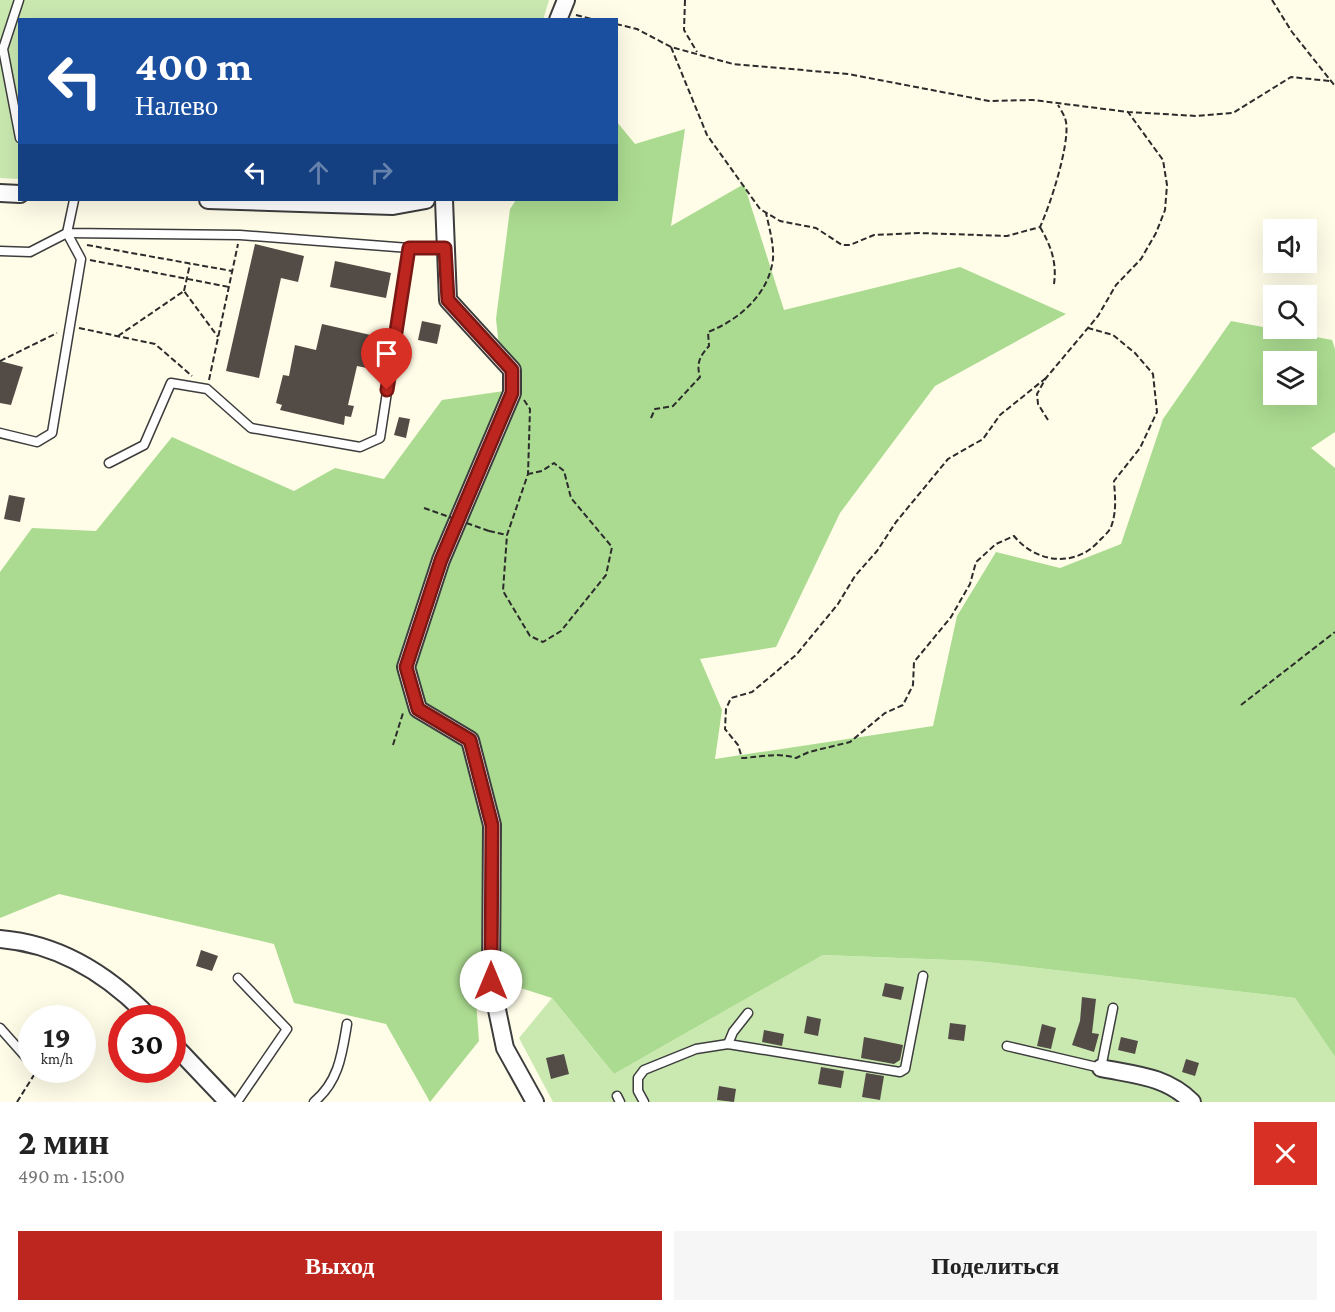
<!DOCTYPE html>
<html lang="ru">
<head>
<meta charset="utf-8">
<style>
	body { margin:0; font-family:"Crimson Pro",serif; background:#f6f6f6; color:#222; height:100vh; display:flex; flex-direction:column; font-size:22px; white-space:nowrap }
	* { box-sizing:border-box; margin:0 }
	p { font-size:20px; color:#767676 }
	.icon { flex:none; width:33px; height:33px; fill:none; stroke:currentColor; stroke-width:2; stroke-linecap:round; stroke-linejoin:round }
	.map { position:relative; height:1102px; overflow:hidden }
	.sheet { display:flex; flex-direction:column; background:#fff; flex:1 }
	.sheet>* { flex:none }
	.guide { position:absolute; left:18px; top:18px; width:600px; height:183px; border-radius:0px; box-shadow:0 6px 24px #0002; background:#1a4fa0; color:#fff; overflow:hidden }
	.tools { position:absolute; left:1263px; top:219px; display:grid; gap:12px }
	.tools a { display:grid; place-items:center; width:54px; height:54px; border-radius:0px; background:#fff; box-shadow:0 6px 24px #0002; font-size:30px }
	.speed { position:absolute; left:18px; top:1005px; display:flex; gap:12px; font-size:30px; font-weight:700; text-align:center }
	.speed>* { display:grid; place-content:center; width:78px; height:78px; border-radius:50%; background:#fff; box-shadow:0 6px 24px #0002; line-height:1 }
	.speed small { font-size:15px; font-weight:400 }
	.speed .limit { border:9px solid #d22; background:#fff; color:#111 }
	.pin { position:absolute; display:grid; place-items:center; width:51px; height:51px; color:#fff; margin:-62px -26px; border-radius:50% 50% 50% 0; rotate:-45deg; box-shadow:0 0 6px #0007 }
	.pin .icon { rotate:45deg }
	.me { position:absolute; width:66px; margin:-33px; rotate:0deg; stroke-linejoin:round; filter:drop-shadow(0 0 4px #0008) }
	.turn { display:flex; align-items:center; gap:21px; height:126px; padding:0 18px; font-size:27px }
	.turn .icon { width:78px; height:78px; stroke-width:2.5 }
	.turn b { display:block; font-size:42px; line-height:51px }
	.lanes { display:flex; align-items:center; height:57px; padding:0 18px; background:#0003; justify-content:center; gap:30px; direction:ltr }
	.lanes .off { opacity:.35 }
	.round { display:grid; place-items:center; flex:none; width:63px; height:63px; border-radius:0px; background:#f6f6f6 }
	.head { display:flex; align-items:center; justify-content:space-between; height:102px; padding:0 18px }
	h1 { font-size:36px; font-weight:700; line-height:45px }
	.primary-button { display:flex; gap:12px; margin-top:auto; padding:12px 18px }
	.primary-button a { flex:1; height:69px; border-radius:0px; background:#bd251f; color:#fff; font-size:24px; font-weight:700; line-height:69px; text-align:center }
	.primary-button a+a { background:#f6f6f6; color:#222 }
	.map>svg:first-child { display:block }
</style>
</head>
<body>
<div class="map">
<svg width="1335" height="1102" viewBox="0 0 1335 1102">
	<rect width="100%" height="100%" fill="#fffce8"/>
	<g fill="#cae9b1">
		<path d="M 0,0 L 549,0 L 543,20 L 20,20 L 19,179 L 0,178 Z"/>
		<path d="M 823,955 L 977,961 L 1295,998 L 1335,1057 L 1335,1102 L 553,1102 L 519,1038 L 552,998 L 614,1074 Z"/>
	</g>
	<path fill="#abdb90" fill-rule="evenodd" d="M 617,122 L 635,144 L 685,129 L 671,226 L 744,184 L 784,310 L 960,267 L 1066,314 L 935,386 L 840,513 L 776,647 L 700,659 L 722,710 L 715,759 L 933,726 L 957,616 L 996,552 L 1060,568 L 1121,544 L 1163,419 L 1231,321 L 1332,340 L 1335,349 L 1335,432 L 1311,448 L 1335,468 L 1335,1057 L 1295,998 L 977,961 L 823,955 L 614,1074 L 552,998 L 474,973 L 479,1041 L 430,1102 L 386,1024 L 294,1003 L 274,944 L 59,894 L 0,918 L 0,572 L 32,528 L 96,531 L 172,437 L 294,491 L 335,468 L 384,479 L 442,400 L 504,391 L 496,319 L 510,209 L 516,200 L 616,200 ZM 1274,362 L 1306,362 L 1306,394 L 1274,394 Z"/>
	<g fill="#534c46">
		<path d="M 255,244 L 304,256 L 298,282 L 281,278 L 259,378 L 226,371 Z"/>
		<path d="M 335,261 L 391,273 L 386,298 L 330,287 Z"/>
		<path d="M 422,321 L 441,325 L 437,344 L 418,340 Z"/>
		<path d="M 322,324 L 384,338 L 377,370 L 357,366 L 348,405 L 354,406 L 351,417 L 345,416 L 344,425 L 280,410 L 282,405 L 276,403 L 283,375 L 289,376 L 295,345 L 316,350 Z"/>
		<path d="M 0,361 L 23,367 L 11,405 L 0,403 Z"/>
		<path d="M 399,417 L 410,419 L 406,438 L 394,435 Z"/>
		<path d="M 9,495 L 25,498 L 20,522 L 4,519 Z"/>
		<path d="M 201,950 L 218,956 L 212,971 L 196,966 Z"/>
		<path d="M 885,983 L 904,987 L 901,1000 L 882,996 Z"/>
		<path d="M 1082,997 L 1096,999 L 1092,1033 L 1099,1034 L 1094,1052 L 1072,1045 L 1080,1021 Z"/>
		<path d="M 807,1016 L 821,1019 L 818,1036 L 804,1033 Z"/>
		<path d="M 950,1023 L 966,1025 L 964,1041 L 948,1039 Z"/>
		<path d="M 1042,1024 L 1056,1028 L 1051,1049 L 1037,1046 Z"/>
		<path d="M 764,1030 L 784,1034 L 782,1046 L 762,1042 Z"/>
		<path d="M 864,1037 L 903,1045 L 900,1060 L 894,1064 L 861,1058 Z"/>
		<path d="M 1121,1037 L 1138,1041 L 1135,1054 L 1118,1050 Z"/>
		<path d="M 564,1054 L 569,1074 L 551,1079 L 546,1058 Z"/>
		<path d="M 1186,1059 L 1199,1063 L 1195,1076 L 1182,1072 Z"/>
		<path d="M 821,1067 L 844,1071 L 841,1088 L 818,1084 Z"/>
		<path d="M 866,1073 L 884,1076 L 880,1100 L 862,1097 Z"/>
		<path d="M 719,1086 L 736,1089 L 734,1102 L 717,1100 Z"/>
	</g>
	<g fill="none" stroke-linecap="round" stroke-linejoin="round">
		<defs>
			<g id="lane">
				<path d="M 19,0 L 3,49 L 20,138"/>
				<path d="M 74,200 L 67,233 L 240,235 L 409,248 L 445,248"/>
				<path d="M 0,251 L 30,252 L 67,233 L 81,259 L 52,433 L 37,442 L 0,433"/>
				<path d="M 109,463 L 144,445 L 171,383 L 207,389 L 251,428 L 360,447 L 380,438 L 409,248"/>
				<path d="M 0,1028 L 32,1064"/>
				<path d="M 728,1044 L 733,1032 L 748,1013"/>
				<path d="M 1007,1046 L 1101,1068 L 1113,1008"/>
				<path d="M 617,1096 L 620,1102"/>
				<path d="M 237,1102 L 287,1029 L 238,978"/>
				<path d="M 314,1102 C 339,1081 342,1054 347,1024"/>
				<path d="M 644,1102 L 638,1091 L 638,1078 L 644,1070 L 696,1049 L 728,1044 L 900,1072 L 905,1069 L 923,976"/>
			</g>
			<g id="street">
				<path d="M 558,20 L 566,0"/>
				<path d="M 0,193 L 20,194"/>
				<path d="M 208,200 L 393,206 L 426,200"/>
				<path d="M 444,200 L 448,300 L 512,370 L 512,393 L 441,560 L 406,667 L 418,709 L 470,740 L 492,825 L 491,981 L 505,1048 L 535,1102"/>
				<path d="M 0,939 C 61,944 109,975 150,1018"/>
				<path d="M 172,1043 L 228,1102"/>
				<path d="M 1101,1068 C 1135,1075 1166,1076 1192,1102"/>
			</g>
		</defs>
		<use href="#lane" stroke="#3d3d3d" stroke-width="11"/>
		<use href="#street" stroke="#3d3d3d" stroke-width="20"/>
		<g stroke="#2c2c2c" stroke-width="2" stroke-dasharray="6 3" stroke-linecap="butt">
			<path d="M 685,0 L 684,30 L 697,52"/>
			<path d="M 1272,0 L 1292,32 L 1335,86"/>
			<path d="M 576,15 L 596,20"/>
			<path d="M 616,24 L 637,29 L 671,47 L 733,64 L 848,74 L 989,101 L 1033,100 L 1128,112 L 1197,116 L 1233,113 L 1291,77 L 1330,81"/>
			<path d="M 671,47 L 707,135 L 760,209 L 780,221 L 816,228 L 842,245 L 850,245 L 874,235 L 919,233 L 1007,236 L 1040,227 C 1050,206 1070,144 1066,122 C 1065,116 1061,110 1058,105"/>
			<path d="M 1040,227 C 1051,246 1057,262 1054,284"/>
			<path d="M 87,245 L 232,271"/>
			<path d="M 90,260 L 229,287"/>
			<path d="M 184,291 L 190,264"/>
			<path d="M 79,328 L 155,344 L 192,376"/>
			<path d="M 118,336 L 184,291 L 218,337"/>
			<path d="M 0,361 L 57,333"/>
			<path d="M 1046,378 L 1000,415 L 983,439 L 948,459 L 896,522 L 877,551 L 855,576 L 838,604 L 796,655 L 752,692 L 731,698 L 726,709 L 725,729 L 738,745 L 742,758 C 762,757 777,752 796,758 L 809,752 L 850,742 L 885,713 L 903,705 L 913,685 L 914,662 L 951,617 L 970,584 L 976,562 L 996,544 L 1014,536 C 1036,563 1075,568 1099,541 C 1103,537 1109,532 1111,527 C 1117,511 1115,497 1114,481 L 1140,448 L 1157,412 L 1153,374 L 1135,353 L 1113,335 L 1088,328"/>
			<path d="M 209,380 L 238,244"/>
			<path d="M 524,400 L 530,409 L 528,474 L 507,535 L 503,591 L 530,636 L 543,642 L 561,631 L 606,575 L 612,547 L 571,498 L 564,471 L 554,463 L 542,471 L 528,474"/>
			<path d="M 651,418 L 655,409 L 673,406 L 700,377 C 696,363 700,356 709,346 L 708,332 C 739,320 769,294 773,259 C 774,244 769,227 766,213"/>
			<path d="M 1048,420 L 1038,404 L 1037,394 L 1046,378 L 1098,316 L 1116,285 L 1141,259 L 1156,233 L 1165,210 L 1167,185 L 1163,160 L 1128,112"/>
			<path d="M 489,531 L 507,535"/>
			<path d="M 1241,705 L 1335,632"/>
			<path d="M 393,745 L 403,713"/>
			<path d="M 17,1102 L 34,1075"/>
		</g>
		<use href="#lane" stroke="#fff" stroke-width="8"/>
		<use href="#street" stroke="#fff" stroke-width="16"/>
		<path stroke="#2c2c2c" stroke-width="2" stroke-dasharray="6 3" stroke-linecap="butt" d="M 424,508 L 489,531"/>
	</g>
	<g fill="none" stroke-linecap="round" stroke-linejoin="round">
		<defs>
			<path id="route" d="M 387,390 L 409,248 L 445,248 L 448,300 L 512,370 L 512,393 L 441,560 L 406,667 L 418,709 L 470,740 L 492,825 L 491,981"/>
		</defs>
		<use href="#route" stroke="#7b1814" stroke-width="15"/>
		<use href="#route" stroke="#bd251f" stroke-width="10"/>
	</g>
</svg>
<div class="tools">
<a><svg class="icon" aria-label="sound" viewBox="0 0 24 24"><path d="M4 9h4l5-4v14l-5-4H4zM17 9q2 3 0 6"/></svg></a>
<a><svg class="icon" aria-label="search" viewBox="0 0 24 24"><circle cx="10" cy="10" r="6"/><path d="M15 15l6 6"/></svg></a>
<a><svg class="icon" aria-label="layers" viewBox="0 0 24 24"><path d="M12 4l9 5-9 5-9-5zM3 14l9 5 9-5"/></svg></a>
</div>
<div class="speed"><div>19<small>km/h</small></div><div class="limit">30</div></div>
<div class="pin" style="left:387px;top:390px;background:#d93025"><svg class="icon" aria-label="arrive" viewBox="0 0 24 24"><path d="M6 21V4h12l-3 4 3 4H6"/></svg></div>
<svg class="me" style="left:491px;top:981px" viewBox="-20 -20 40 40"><circle r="19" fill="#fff"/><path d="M0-13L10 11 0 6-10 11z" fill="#bd251f"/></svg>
<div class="guide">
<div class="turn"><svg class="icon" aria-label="left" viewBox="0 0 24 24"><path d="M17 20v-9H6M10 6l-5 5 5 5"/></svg><div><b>400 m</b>Налево</div></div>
<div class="lanes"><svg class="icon" aria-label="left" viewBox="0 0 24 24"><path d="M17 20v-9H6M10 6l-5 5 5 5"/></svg><svg class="icon off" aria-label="ahead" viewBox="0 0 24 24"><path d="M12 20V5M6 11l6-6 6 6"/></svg><svg class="icon off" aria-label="right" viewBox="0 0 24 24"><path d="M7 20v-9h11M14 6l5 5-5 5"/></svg></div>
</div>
</div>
<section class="sheet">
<div class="head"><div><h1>2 мин</h1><p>490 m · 15:00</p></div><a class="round" style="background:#d93025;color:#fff"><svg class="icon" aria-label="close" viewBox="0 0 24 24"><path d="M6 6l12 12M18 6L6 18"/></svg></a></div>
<div class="primary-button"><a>Выход</a><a>Поделиться</a></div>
</section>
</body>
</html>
